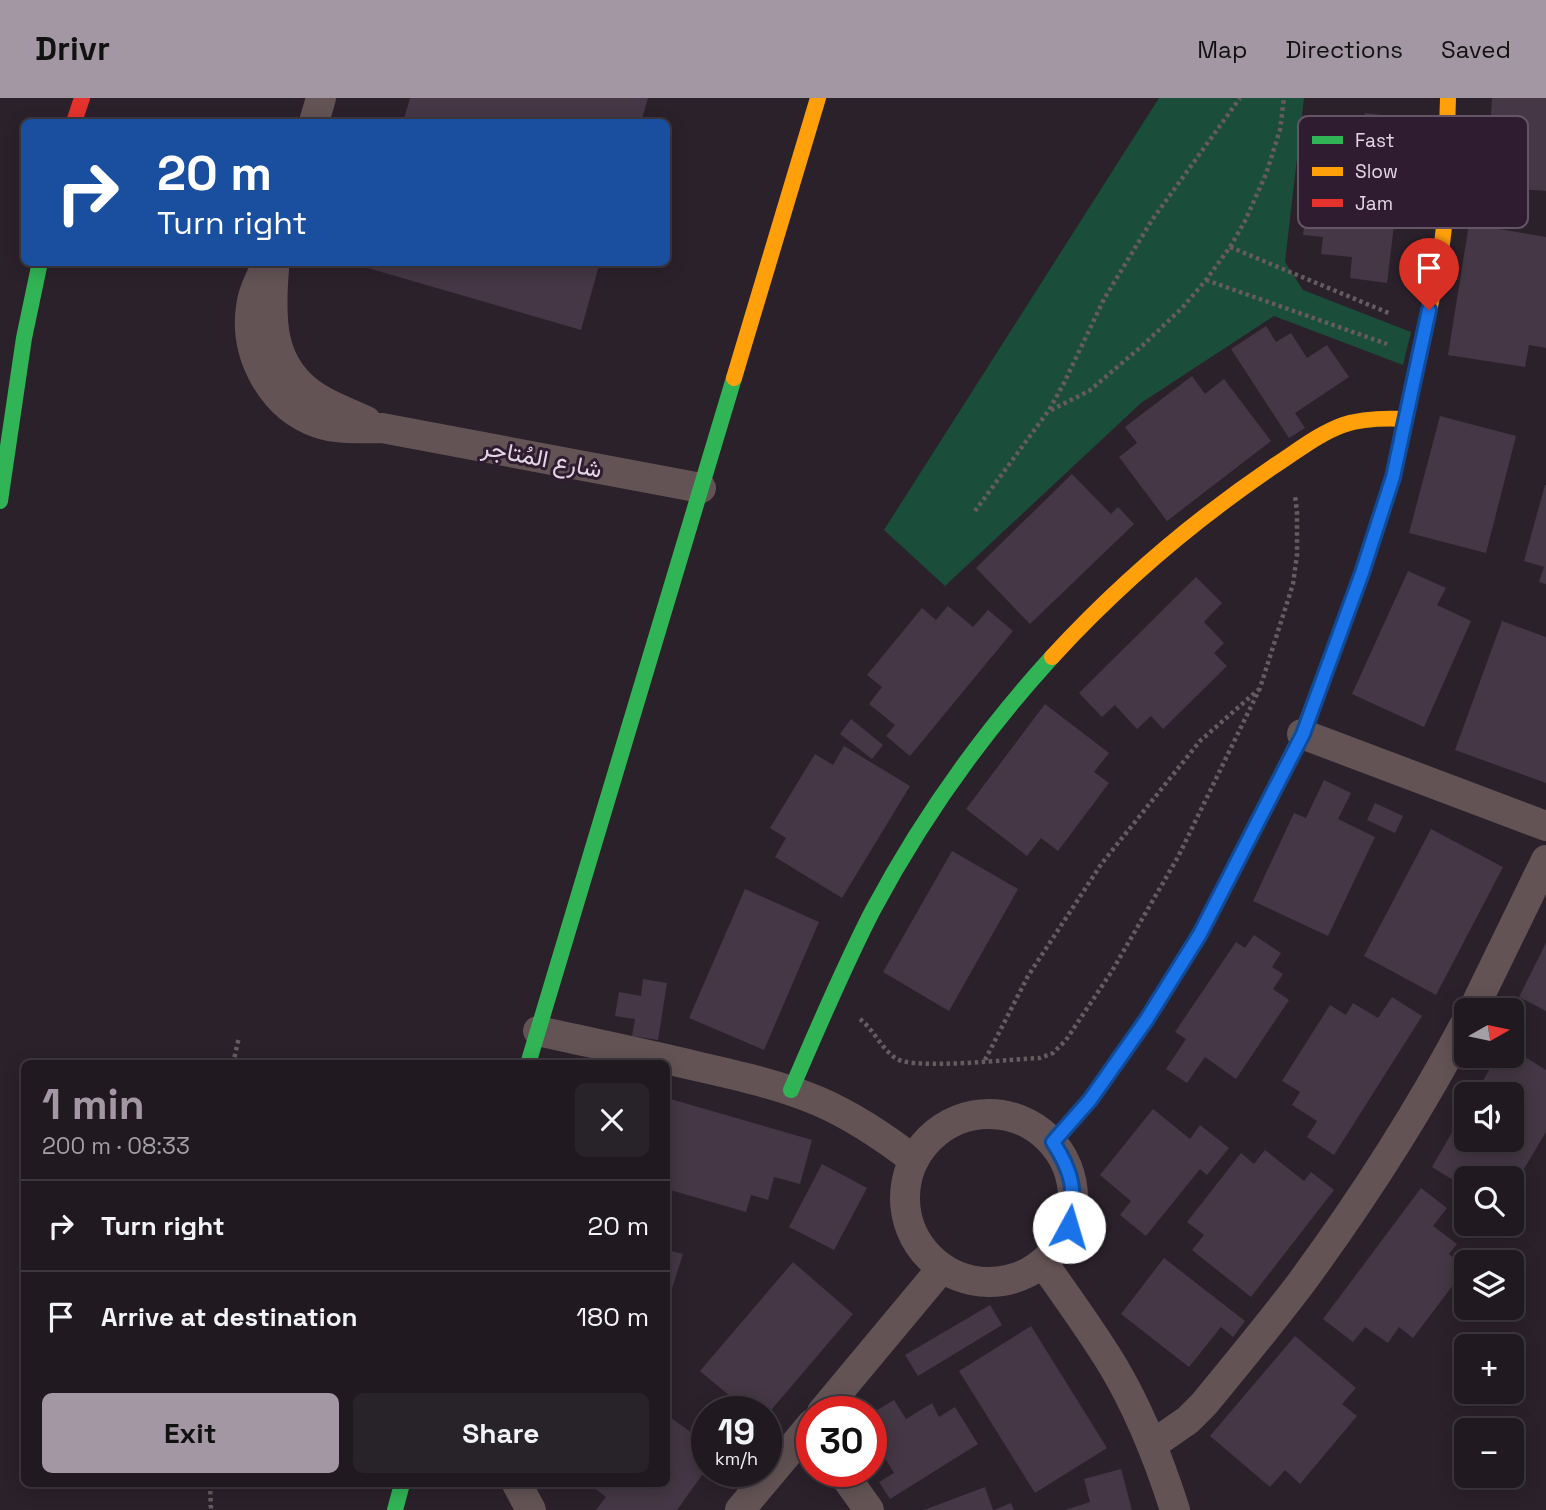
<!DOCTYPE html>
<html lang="en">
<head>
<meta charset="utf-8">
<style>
	body { margin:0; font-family:"Space Grotesk",Vazirmatn,sans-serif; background:#282229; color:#f1f3f6; height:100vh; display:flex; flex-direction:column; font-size:26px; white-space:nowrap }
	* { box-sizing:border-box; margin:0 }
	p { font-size:23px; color:#a2a0a5 }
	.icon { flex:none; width:38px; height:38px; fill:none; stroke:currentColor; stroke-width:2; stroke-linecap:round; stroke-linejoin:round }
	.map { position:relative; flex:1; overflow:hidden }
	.panel { position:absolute; left:21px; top:962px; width:649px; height:427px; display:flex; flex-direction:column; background:#201920; border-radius:10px; box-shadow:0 4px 18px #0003,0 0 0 2px #3d383e }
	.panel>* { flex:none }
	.banner { position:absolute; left:21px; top:21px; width:649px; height:147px; border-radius:10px; box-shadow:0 4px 18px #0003,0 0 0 2px #3d383e; background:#1a4fa0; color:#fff; overflow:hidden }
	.needle { width:46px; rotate:81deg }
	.tools { position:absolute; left:1454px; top:900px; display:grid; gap:14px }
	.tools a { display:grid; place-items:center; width:70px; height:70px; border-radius:10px; background:#201920; box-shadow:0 4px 18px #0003,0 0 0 2px #3d383e; font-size:35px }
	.speed { position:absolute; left:691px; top:1298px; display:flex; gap:14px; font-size:35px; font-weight:700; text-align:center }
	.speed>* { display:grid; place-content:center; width:91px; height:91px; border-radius:50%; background:#201920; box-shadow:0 4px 18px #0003,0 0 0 2px #3d383e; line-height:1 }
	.speed small { font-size:18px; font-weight:400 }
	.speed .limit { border:10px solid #d22; background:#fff; color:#111 }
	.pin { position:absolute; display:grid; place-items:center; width:60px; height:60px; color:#fff; margin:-72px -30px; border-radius:50% 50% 50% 0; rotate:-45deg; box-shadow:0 0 7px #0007 }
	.pin .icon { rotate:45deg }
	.me { position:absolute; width:77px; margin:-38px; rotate:6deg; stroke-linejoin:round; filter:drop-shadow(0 0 5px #0008) }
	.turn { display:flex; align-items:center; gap:24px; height:147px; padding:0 21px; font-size:32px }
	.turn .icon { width:91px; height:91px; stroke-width:2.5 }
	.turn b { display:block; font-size:49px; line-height:60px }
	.round { display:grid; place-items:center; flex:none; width:74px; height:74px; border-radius:10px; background:#282229 }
	.headline { display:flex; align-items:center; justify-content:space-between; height:119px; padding:0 21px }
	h1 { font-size:42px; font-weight:800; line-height:52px; color:#a397a4 }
	.cta { display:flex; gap:14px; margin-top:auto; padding:14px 21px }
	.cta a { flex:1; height:80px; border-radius:10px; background:#a397a4; color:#111; font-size:28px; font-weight:800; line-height:80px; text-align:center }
	.cta a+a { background:#282229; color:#f1f3f6 }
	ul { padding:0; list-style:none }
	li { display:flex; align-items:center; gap:21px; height:91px; padding:0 21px; border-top:2px solid #3d383e }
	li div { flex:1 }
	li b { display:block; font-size:26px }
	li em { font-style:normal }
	header { display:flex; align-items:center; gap:42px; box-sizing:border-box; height:98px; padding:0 35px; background:#a397a4; color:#111 }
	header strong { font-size:33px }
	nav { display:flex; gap:38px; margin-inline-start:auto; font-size:24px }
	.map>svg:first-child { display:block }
</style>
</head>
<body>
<header>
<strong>Drivr</strong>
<nav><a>Map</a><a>Directions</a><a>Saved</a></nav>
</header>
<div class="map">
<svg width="1546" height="1412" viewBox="0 0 1546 1412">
	<rect width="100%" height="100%" fill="#2b212b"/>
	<path fill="#1a4d3a" d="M 1159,0 L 1304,0 L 1285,164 L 1303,192 L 1411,234 L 1403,267 L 1274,218 L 1141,305 L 945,488 L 884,432 Z"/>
	<g fill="#453745">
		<path d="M 410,0 L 648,0 L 641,24 L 403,24 Z"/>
		<path d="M 1492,0 L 1546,0 L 1546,93 L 1486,88 Z"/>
		<path d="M 1365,15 L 1407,20 L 1387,185 L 1350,180 L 1352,159 L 1321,156 L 1323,139 L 1303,137 L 1314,50 L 1330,52 L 1333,35 L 1362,38 Z"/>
		<path d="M 1469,126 L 1546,139 L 1546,250 L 1529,247 L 1525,269 L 1448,257 Z"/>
		<path d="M 362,164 L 600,164 L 581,232 L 361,168 Z"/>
		<path d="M 1266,228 L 1276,244 L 1291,235 L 1307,260 L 1327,247 L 1349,279 L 1295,315 L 1305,330 L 1289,340 L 1231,251 Z"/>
		<path d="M 1192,278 L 1205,296 L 1224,281 L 1271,343 L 1167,423 L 1119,359 L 1137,345 L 1125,329 Z"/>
		<path d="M 1440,318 L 1516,338 L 1486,455 L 1409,435 Z"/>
		<path d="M 1072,376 L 1111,416 L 1118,409 L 1134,426 L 1030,526 L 976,470 Z"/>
		<path d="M 1545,387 L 1546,387 L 1546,486 L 1539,484 L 1544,469 L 1524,463 Z"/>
		<path d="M 1408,473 L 1446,490 L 1437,507 L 1471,523 L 1424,629 L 1352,596 Z"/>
		<path d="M 1196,479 L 1222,505 L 1204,524 L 1224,545 L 1214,555 L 1227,568 L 1163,631 L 1151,618 L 1137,631 L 1115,607 L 1102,619 L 1079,595 Z"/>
		<path d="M 948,508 L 973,529 L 988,512 L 1013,533 L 910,658 L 886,638 L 895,627 L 869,606 L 882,589 L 867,577 L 922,510 L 936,522 Z"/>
		<path d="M 1502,523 L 1546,539 L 1546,685 L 1455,652 Z"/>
		<path d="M 1045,606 L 1109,655 L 1094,674 L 1109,685 L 1058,753 L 1041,740 L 1027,758 L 966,711 Z"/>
		<path d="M 851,621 L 883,647 L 872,661 L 840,636 Z"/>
		<path d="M 844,648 L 910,688 L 842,800 L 775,759 L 786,740 L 770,730 L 815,656 L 833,667 Z"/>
		<path d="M 1324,682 L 1351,695 L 1338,721 L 1375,739 L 1328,838 L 1253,803 L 1294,715 L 1306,720 Z"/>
		<path d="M 1375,705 L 1403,718 L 1395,735 L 1367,722 Z"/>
		<path d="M 1431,731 L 1503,769 L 1436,897 L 1364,858 Z"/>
		<path d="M 952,753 L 1018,791 L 949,913 L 883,874 Z"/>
		<path d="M 745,791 L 819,824 L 764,952 L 689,920 Z"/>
		<path d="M 1254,837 L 1281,855 L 1272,869 L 1283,876 L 1273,891 L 1289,902 L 1236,981 L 1205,959 L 1187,985 L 1166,971 L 1186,941 L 1175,934 L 1236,844 L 1245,850 Z"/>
		<path d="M 1546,845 L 1546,913 L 1519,899 Z"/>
		<path d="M 643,881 L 667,885 L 658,942 L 632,938 L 635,921 L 615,918 L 619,894 L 641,898 Z"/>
		<path d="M 1392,899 L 1422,918 L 1334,1057 L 1307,1039 L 1317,1023 L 1292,1007 L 1300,994 L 1282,983 L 1330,907 L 1346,917 L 1353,905 L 1378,920 Z"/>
		<path d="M 1512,951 L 1546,972 L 1546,1034 L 1512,1091 L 1512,1080 L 1466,1080 L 1466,1090 L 1432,1069 L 1466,1010 L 1466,1041 L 1512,1041 L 1512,996 L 1475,996 L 1498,957 L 1512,957 Z"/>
		<path d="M 667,1000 L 812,1042 L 800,1086 L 774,1079 L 768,1102 L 751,1097 L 746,1114 L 667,1091 Z"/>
		<path d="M 1153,1011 L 1190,1041 L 1200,1027 L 1229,1050 L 1207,1077 L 1200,1071 L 1146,1138 L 1120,1117 L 1131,1103 L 1100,1077 Z"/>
		<path d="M 1265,1052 L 1304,1083 L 1311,1074 L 1334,1092 L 1251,1199 L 1192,1152 L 1204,1137 L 1187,1124 L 1241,1055 L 1254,1066 Z"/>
		<path d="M 822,1066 L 867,1090 L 834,1152 L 789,1129 Z"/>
		<path d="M 1421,1090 L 1447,1110 L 1433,1128 L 1457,1146 L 1449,1156 L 1466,1170 L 1413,1240 L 1399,1229 L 1388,1245 L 1365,1229 L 1353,1244 L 1323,1221 Z"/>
		<path d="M 667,1152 L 683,1156 L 667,1206 Z"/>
		<path d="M 1164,1160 L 1245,1223 L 1233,1239 L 1221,1229 L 1189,1269 L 1121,1216 Z"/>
		<path d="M 793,1164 L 853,1216 L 766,1318 L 766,1314 L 749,1314 L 700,1273 Z"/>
		<path d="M 990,1207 L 1002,1227 L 918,1278 L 905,1257 Z"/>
		<path d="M 1031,1228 L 1107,1350 L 1035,1395 L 959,1273 Z"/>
		<path d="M 1295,1238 L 1356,1290 L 1342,1306 L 1357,1318 L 1300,1386 L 1285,1372 L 1270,1389 L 1210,1338 Z"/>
		<path d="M 894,1302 L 906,1321 L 932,1305 L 939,1319 L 955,1309 L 978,1346 L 890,1401 L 879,1384 L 894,1375 L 872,1339 L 872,1315 Z"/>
		<path d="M 707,1313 L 707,1370 L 677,1412 L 596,1412 L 606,1399 L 589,1386 L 667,1386 L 667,1317 L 692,1335 Z"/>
		<path d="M 1121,1371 L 1132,1412 L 1065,1412 L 1090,1404 L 1084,1381 Z"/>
		<path d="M 985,1389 L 993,1412 L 924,1412 Z"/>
		<path d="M 1011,1405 L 1014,1412 L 994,1412 Z"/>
	</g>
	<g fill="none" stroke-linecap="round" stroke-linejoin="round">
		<g stroke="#665b5e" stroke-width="4.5" stroke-dasharray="3.5 3.5" stroke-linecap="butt">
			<path d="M 1230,149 L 1391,216"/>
			<path d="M 1206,182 L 1387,246"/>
			<path d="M 1051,312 L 1089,293 L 1142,248 L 1182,210 L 1206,182 L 1230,149 L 1245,123 L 1266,76 L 1280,32 L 1284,0"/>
			<path d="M 975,413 L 1049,312 L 1064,285 L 1104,201 L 1152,122 L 1240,0"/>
			<path d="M 860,921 C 874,932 882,952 897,961 C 915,972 1014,961 1040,960 L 1053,955 L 1066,942 L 1112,873 L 1178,759 L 1260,590 L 1293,486 L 1297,457 L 1297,414 L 1295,398"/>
			<path d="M 985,962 L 1028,878 L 1102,765 L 1200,643 L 1258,592"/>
			<path d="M 233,966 L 239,939"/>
			<path d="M 210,1386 L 211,1412"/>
		</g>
		<g stroke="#635355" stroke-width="30">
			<path d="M 314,24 L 321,0"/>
			<path d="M 268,164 C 261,179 253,193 251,209 C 244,257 272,309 318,325 C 339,332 361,330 382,330 L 701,390"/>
			<path d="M 274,171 C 270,221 269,269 316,299 C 331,309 350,315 366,323"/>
			<path d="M 1302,636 L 1546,728"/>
			<path d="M 1473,912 L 1546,762"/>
			<path d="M 538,933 C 592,945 646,956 700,969 C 740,978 780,987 818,1003 C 853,1018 884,1039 914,1062"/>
			<circle cx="989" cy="1100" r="84"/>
			<path d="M 1043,1165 C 1067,1199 1091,1232 1113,1268 C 1140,1313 1159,1362 1175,1412"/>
			<path d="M 822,1314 L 942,1170"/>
			<path d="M 1152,1347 L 1188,1322 L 1204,1306 C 1237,1266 1270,1226 1301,1185 C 1362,1102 1418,1015 1466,924"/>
			<path d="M 842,1374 L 869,1412"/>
			<path d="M 517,1386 L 531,1412"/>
			<path d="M 740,1412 L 812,1326"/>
		</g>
		<g stroke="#30b455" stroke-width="16">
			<path d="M 0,403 L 24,240 L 40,164"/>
			<path d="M 528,966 L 734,280"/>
			<path d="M 791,992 C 817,932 843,870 873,812 C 922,720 982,636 1052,559"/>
			<path d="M 1053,1044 L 1090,1002 L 1147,921 L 1200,836 L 1302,636 L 1362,475 L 1386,401"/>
			<path d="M 395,1412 L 402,1386"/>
		</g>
		<g stroke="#ff9f0a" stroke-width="16">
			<path d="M 734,280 L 818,0"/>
			<path d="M 1386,401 L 1393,379 L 1440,162 L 1444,129 L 1448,0"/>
			<path d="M 1052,559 C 1118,487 1193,423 1274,368 C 1296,354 1318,336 1343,327 C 1363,320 1385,320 1406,321"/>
		</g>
		<path stroke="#e5322d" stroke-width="16" d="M 74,24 L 82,0"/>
	</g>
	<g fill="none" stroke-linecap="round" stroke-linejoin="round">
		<defs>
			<path id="route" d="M 1069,1129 C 1076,1092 1073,1075 1053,1044 L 1090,1002 L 1147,921 L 1200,836 L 1303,636 L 1362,475 L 1393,379 L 1429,212"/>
		</defs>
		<use href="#route" stroke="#114b97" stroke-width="18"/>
		<use href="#route" stroke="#1a73e8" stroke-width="12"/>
	</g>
	<g text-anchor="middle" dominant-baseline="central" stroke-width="6" stroke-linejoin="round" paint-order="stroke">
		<g font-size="24" fill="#e4d7e5" stroke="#2f1c30">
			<text transform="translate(542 360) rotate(11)">شارع المُتاجر</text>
		</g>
	</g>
	<rect x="1298" y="18" width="230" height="112" rx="10" fill="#2f1c30" stroke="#655466" stroke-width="2"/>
	<rect x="1312" y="38" width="31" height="8" fill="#30b455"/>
	<rect x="1312" y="69" width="31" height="9" fill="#ff9f0a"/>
	<rect x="1312" y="101" width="31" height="8" fill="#e5322d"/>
	<g font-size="19" fill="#e4d7e5">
		<text x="1355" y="49">Fast</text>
		<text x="1355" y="80">Slow</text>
		<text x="1355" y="112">Jam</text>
	</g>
</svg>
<div class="tools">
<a><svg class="needle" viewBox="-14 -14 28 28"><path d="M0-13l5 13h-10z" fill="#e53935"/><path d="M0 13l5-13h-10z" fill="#a2a0a5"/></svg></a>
<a><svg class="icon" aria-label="sound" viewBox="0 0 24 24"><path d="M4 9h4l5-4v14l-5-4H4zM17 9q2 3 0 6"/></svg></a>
<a><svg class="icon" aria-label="search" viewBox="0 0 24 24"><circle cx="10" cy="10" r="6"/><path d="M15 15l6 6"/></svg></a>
<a><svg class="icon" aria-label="layers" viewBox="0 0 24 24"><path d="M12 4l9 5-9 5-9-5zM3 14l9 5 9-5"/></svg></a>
<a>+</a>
<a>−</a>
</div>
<div class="speed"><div>19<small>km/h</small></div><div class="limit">30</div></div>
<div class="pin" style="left:1429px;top:212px;background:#d93025"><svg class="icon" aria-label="arrive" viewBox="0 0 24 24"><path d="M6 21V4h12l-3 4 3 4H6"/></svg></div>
<svg class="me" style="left:1069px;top:1129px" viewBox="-20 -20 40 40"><circle r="19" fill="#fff"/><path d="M0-13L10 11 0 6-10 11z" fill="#1a73e8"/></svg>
<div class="banner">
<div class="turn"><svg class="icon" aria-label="right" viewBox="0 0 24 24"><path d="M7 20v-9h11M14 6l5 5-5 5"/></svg><div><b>20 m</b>Turn right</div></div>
</div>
<section class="panel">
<div class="headline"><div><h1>1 min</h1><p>200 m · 08:33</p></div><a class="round"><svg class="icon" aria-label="close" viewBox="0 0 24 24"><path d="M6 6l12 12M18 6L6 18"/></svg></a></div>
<ul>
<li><svg class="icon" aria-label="right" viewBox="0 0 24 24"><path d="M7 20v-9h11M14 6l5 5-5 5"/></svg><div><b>Turn right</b></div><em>20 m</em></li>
<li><svg class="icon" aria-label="arrive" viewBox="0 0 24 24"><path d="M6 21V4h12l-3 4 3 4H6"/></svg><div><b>Arrive at destination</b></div><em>180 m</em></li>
</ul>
<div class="cta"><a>Exit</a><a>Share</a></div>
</section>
</div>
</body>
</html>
